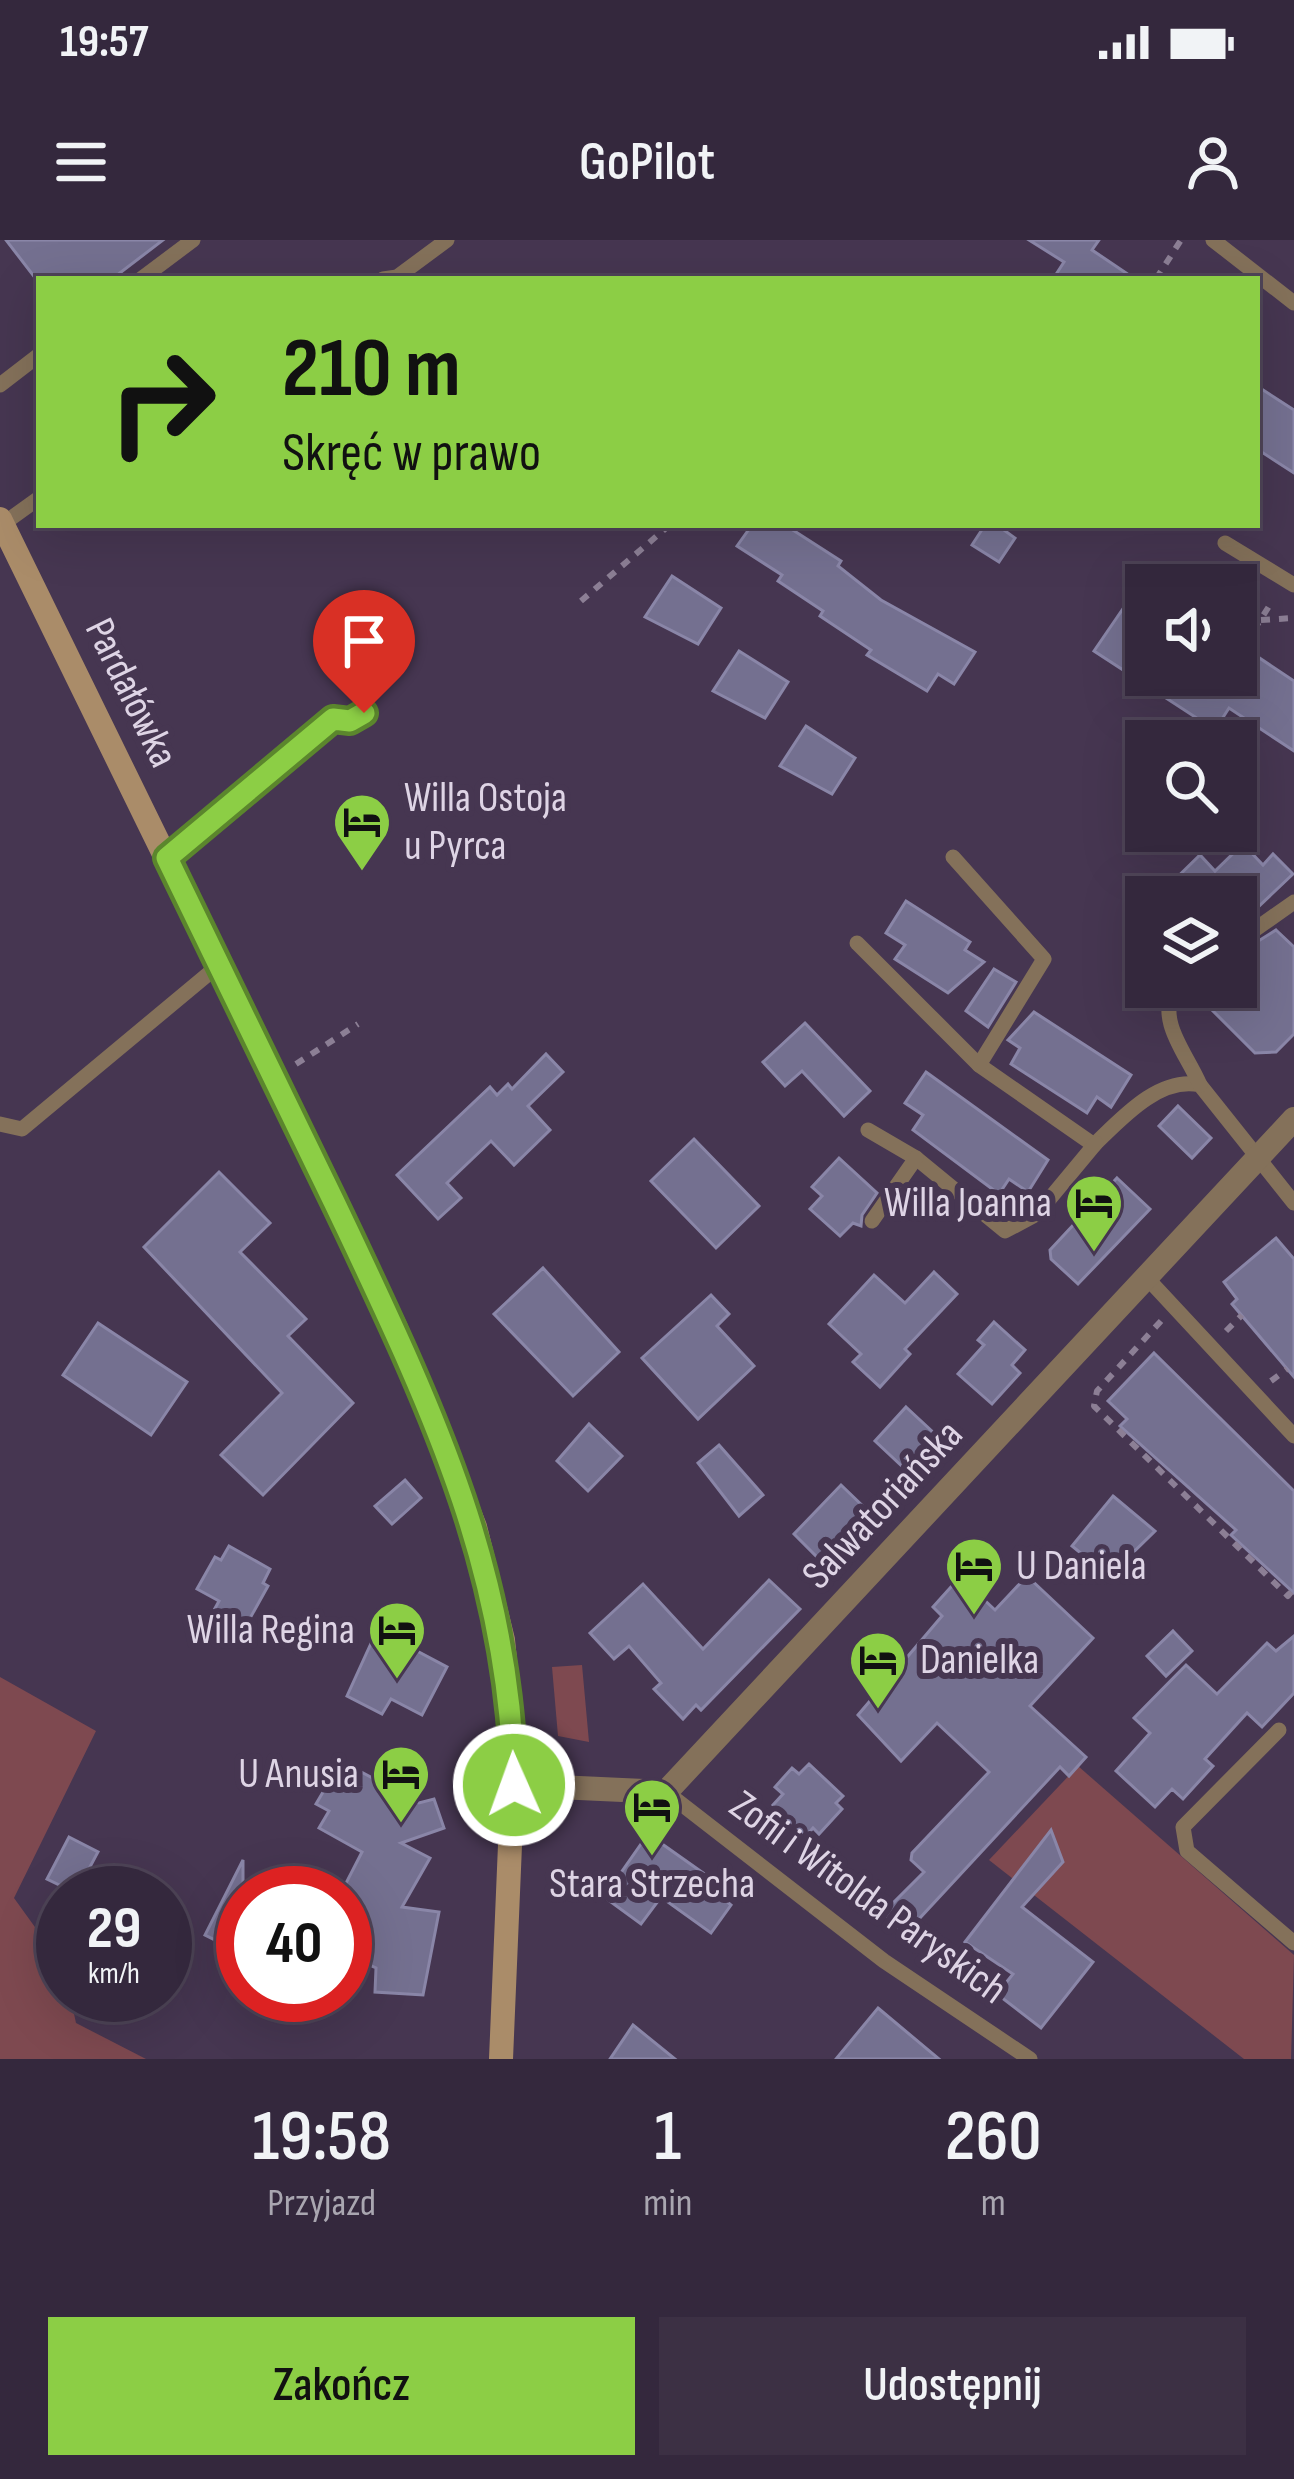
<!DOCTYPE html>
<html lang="pl">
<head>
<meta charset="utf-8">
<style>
	body { margin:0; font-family:"Sofia Sans Condensed",sans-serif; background:#3c3044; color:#f1f3f6; height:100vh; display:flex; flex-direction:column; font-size:45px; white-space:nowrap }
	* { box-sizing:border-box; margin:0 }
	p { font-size:39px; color:#a9a6b0 }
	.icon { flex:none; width:66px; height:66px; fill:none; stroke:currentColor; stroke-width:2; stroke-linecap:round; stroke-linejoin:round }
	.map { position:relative; height:1819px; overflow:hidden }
	.drawer { display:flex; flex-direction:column; background:#34283d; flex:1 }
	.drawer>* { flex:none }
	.top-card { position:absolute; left:36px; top:36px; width:1224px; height:252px; border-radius:0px; box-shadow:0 12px 48px #0002,0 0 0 3px #4e4457; background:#8cce45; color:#111; overflow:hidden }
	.buttons { position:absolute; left:1125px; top:324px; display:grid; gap:24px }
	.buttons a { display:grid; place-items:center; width:132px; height:132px; border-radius:0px; background:#34283d; box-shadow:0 12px 48px #0002,0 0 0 3px #4e4457; font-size:60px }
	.speed { position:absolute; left:36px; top:1626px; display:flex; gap:24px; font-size:60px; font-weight:700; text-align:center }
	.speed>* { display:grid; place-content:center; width:156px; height:156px; border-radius:50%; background:#34283d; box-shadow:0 12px 48px #0002,0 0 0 3px #4e4457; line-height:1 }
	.speed small { font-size:30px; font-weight:400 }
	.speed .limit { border:18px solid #d22; background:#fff; color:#111 }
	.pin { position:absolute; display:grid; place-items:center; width:102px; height:102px; color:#fff; margin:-123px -51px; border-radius:50% 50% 50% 0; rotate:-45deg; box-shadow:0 0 12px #0007 }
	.pin .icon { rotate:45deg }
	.me { position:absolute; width:132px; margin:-66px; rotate:358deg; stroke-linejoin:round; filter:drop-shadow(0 0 9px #0008) }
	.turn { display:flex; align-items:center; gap:42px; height:252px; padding:0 48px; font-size:54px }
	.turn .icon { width:156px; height:156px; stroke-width:2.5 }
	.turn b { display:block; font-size:84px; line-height:102px }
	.eta { display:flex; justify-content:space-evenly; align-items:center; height:204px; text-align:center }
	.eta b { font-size:72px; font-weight:600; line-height:84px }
	.button { display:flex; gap:24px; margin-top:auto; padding:24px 48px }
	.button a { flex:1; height:138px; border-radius:0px; background:#8cce45; color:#111; font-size:48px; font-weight:600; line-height:138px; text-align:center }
	.button a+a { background:#3c3044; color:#f1f3f6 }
	.status { display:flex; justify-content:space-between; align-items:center; height:84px; padding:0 60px; background:#34283d; direction:ltr }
	.status svg { height:33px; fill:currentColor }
	header { display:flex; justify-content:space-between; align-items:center; height:156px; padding:0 48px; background:#34283d; font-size:54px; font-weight:600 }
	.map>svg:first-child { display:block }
</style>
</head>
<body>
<div class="status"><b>19:57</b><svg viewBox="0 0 49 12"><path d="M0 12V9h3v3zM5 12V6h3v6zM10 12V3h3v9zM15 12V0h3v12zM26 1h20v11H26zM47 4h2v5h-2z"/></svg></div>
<header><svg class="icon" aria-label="menu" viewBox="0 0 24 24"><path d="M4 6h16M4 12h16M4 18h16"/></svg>GoPilot<svg class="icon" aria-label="person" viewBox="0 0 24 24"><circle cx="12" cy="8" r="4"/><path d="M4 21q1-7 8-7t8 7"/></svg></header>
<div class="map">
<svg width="1294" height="1819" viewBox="0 0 1294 1819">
	<rect width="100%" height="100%" fill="#463651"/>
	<g fill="#7e4950">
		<path d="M 582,1425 L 589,1502 L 558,1496 L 552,1427 Z"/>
		<path d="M 0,1437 L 96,1491 L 14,1658 L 63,1726 L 63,1755 L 70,1755 L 76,1783 L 146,1819 L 0,1819 Z"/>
		<path d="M 1078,1526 L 1294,1715 L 1291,1819 L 1244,1819 L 989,1620 Z"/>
	</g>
	<g fill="#747090" stroke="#8a86a8" stroke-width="3">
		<path d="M 6,0 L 163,0 L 112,39 L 36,39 Z"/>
		<path d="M 1029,0 L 1099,0 L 1092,10 L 1135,39 L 1053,39 L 1064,22 Z"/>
		<path d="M 1257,146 L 1294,170 L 1294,233 L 1257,209 Z"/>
		<path d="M 752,285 L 785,285 L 841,321 L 838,326 L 881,360 L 975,412 L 954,444 L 938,434 L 927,451 L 867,415 L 871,410 L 820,376 L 823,371 L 778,341 L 782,335 L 737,306 Z"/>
		<path d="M 985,285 L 997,285 L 1015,298 L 999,322 L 972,305 Z"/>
		<path d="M 1146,335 L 1146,435 L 1236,435 L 1249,411 L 1294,441 L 1294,511 L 1229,468 L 1215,490 L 1094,411 Z"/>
		<path d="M 672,336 L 721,368 L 698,404 L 645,377 Z"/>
		<path d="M 739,411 L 788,442 L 765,478 L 713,451 Z"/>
		<path d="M 806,486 L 855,518 L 832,554 L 780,526 Z"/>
		<path d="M 1243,604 L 1263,625 L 1273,614 L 1293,634 L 1236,688 L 1236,657 L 1157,657 L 1200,615 L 1215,631 Z"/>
		<path d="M 906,661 L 970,702 L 965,710 L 984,722 L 948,753 L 895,719 L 905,705 L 886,693 Z"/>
		<path d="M 1276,690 L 1294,707 L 1294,794 L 1276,812 L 1255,813 L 1209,767 L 1229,747 L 1236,747 L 1236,715 Z"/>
		<path d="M 994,729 L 1016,742 L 988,787 L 966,771 Z"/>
		<path d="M 1034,772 L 1131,835 L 1111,867 L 1097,857 L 1087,873 L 1011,824 L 1020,808 L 1008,800 Z"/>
		<path d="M 805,783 L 870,851 L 844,876 L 802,831 L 785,846 L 763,822 Z"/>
		<path d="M 546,814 L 563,832 L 528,866 L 550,890 L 514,925 L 491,901 L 447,943 L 461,958 L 438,979 L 397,935 L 490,847 L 497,855 L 508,844 L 512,849 Z"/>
		<path d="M 926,832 L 1048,920 L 1028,952 L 1009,939 L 999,954 L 913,890 L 923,875 L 905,863 Z"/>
		<path d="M 1178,866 L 1211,898 L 1192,918 L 1159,886 Z"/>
		<path d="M 694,899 L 759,966 L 716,1008 L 651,941 Z"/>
		<path d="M 839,918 L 877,953 L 862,975 L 861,986 L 853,983 L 840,996 L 810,969 L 822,956 L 812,947 Z"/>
		<path d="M 219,932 L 270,983 L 240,1012 L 306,1079 L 288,1096 L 353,1163 L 263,1255 L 221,1215 L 282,1153 L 144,1007 Z"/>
		<path d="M 1117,938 L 1150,969 L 1078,1044 L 1051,1019 L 1050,1010 Z"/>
		<path d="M 1276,998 L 1294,1019 L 1294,1137 L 1232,1064 L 1237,1059 L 1224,1042 Z"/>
		<path d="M 543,1028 L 619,1112 L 573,1156 L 494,1074 Z"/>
		<path d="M 934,1032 L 957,1054 L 905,1109 L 910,1114 L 880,1147 L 853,1122 L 861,1114 L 829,1084 L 874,1035 L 905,1063 Z"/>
		<path d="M 711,1055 L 729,1074 L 717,1086 L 754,1126 L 698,1179 L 642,1118 Z"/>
		<path d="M 994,1082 L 1025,1110 L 1012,1125 L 1020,1133 L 992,1164 L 958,1134 L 984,1105 L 978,1100 Z"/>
		<path d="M 98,1083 L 187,1142 L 151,1195 L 63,1135 Z"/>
		<path d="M 1154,1113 L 1294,1251 L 1294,1353 L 1231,1295 L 1236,1290 L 1120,1186 L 1127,1179 L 1108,1161 Z"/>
		<path d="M 906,1167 L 950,1208 L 922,1245 L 875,1201 Z"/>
		<path d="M 589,1184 L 622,1216 L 588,1251 L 557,1221 Z"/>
		<path d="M 719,1205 L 763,1255 L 739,1276 L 698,1223 Z"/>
		<path d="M 405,1240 L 421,1258 L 392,1284 L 375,1266 Z"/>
		<path d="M 841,1245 L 867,1270 L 820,1320 L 794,1294 Z"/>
		<path d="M 1113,1256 L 1155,1291 L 1109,1336 L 1072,1306 Z"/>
		<path d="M 229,1306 L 270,1329 L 263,1343 L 268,1346 L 244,1389 L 213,1372 L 219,1361 L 197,1349 L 215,1317 L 221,1320 Z"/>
		<path d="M 1027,1336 L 1093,1398 L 1030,1466 L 1086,1517 L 1069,1536 L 1060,1527 L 905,1694 L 883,1673 L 924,1632 L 911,1620 L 912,1613 L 989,1532 L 937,1483 L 901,1521 L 858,1475 L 942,1376 L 933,1367 L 960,1337 L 995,1370 Z"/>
		<path d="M 769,1340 L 800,1369 L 701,1470 L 696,1465 L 683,1479 L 654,1449 L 661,1443 L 629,1406 L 614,1419 L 590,1393 L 643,1344 L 703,1409 Z"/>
		<path d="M 1173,1391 L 1192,1411 L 1166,1436 L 1147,1416 Z"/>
		<path d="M 383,1393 L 447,1427 L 422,1475 L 391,1459 L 382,1474 L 347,1456 L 373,1399 L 379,1402 Z"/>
		<path d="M 1294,1396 L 1294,1453 L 1262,1487 L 1247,1473 L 1205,1519 L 1213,1526 L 1183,1559 L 1172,1549 L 1155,1567 L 1116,1531 L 1150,1493 L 1134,1478 L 1186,1425 L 1217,1454 L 1267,1403 L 1276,1411 Z"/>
		<path d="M 809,1524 L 843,1556 L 836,1563 L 842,1569 L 819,1594 L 813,1588 L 806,1596 L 773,1565 L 783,1554 L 775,1547 L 792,1528 L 799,1534 Z"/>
		<path d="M 352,1527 L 419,1563 L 434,1559 L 444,1588 L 401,1603 L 430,1618 L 402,1667 L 439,1672 L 423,1755 L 375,1752 L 376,1728 L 345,1714 L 345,1645 L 362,1612 L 319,1588 L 329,1571 L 316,1564 L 336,1530 L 347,1536 Z"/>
		<path d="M 1051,1590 L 1063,1622 L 1022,1667 L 1093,1722 L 1041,1788 L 997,1754 L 1013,1734 L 965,1702 Z"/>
		<path d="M 648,1594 L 730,1652 L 725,1660 L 731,1665 L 711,1693 L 661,1657 L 641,1684 L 604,1657 Z"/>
		<path d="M 69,1597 L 98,1612 L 76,1653 L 47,1639 Z"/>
		<path d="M 243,1620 L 243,1714 L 205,1695 Z"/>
		<path d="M 878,1768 L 939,1819 L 836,1819 Z"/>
		<path d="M 633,1785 L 675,1819 L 610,1819 Z"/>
	</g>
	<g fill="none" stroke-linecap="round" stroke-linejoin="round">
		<g stroke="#8c7f95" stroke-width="6" stroke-dasharray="9 9" stroke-linecap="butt">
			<path d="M 1156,39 L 1181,0"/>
			<path d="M 581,361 L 665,289 L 661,285"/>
			<path d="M 1261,380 L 1294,378"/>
			<path d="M 1243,419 L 1238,415 L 1273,360"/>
			<path d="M 296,824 L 358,784"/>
			<path d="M 1161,1081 L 1097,1151 L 1094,1166 L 1288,1356 L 1292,1351"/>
			<path d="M 1226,1091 L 1242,1075"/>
			<path d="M 1271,1141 L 1287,1129"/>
		</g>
		<g stroke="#84715a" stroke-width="15">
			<path d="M 1213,0 L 1294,63"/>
			<path d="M 141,39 L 193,0"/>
			<path d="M 383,39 L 397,37 L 447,0"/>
			<path d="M 0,145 L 39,115"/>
			<path d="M 3,284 L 39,258"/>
			<path d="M 1225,303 L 1294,345"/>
			<path d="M 953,617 L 1044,719 L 979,825 L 1094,905 C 1121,879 1159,836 1200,845 L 1294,963"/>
			<path d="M 167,618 L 333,479 L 350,481 L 364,473"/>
			<path d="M 857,703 L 979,825"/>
			<path d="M 1236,703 L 1294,662"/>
			<path d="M 1174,747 C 1157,783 1186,812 1200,845"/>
			<path d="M 0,884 L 22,889 L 219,725"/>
			<path d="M 868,890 L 916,918 L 1005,991 L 1037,974 L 1096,903"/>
			<path d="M 872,981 L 916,918"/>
			<path d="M 1148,1039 L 1294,1196"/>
			<path d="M 1279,1490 L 1183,1587 L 1187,1611 L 1294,1703"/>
			<path d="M 666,1552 L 884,1721 L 1030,1819"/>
		</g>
		<path stroke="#84715a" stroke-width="24" d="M 514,1545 L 666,1552 L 1294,879"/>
		<path stroke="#aa8c69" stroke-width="24" d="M 0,279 L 396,1088 L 475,1287 L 503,1400 L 514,1510 L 501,1819"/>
	</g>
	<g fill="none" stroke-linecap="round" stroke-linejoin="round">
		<defs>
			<path id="route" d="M 364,473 L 350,481 L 333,479 L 167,618 C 227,742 288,865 347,989 C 435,1175 510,1336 514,1545"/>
		</defs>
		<use href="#route" stroke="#5b862d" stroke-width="30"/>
		<use href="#route" stroke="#8cce45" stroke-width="21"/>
	</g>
	<defs>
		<symbol id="hotel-pin" viewBox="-11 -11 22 30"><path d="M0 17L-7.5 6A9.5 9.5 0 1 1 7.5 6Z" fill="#8cce45" stroke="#463651"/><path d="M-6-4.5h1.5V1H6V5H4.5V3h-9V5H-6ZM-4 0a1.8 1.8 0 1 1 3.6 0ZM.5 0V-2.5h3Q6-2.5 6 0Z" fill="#111"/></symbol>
	</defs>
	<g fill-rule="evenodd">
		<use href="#hotel-pin" x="329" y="549" width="66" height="90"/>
		<use href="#hotel-pin" x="1061" y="930" width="66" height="90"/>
		<use href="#hotel-pin" x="941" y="1293" width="66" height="90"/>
		<use href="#hotel-pin" x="364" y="1357" width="66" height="90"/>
		<use href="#hotel-pin" x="845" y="1387" width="66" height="90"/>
		<use href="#hotel-pin" x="368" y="1501" width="66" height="90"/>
		<use href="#hotel-pin" x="619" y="1534" width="66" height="90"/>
	</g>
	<g text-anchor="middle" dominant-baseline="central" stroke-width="12" stroke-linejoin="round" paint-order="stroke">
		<g font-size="42" fill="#ded4e5" stroke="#463651">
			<text transform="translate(131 453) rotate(64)">Pardałówka</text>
			<text transform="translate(883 1265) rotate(-47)">Salwatoriańska</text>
			<text transform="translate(868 1658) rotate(36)">Zofii i Witolda Paryskich</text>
		</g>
		<g font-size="42" fill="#ded4e5" stroke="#463651" text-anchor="start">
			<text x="404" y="558">Willa Ostoja<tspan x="404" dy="48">u Pyrca</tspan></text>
			<text x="1052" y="963" text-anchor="end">Willa Joanna</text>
			<text x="1016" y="1326">U Daniela</text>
			<text x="355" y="1390" text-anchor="end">Willa Regina</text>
			<text x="920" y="1420">Danielka</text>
			<text x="359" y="1534" text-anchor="end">U Anusia</text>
			<text x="652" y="1644" text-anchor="middle">Stara Strzecha</text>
		</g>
	</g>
</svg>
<div class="buttons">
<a><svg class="icon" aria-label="sound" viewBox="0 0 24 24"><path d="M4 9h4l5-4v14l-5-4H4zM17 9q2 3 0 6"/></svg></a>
<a><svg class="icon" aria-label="search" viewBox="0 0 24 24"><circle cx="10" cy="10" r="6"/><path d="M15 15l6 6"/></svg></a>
<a><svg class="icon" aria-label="layers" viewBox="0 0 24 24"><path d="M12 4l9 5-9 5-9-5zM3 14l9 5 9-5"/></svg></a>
</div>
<div class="speed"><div>29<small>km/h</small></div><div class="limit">40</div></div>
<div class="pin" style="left:364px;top:473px;background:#d93025"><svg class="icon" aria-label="arrive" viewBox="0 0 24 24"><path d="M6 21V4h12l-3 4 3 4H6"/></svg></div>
<svg class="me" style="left:514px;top:1545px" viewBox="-20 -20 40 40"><circle r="17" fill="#8cce45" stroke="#fff" stroke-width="3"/><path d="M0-11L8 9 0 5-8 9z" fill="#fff"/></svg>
<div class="top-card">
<div class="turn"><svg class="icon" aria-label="right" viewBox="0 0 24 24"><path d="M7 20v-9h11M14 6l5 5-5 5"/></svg><div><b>210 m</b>Skręć w prawo</div></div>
</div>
</div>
<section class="drawer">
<div class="eta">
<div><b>19:58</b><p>Przyjazd</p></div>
<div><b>1</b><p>min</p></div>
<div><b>260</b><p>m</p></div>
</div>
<div class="button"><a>Zakończ</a><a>Udostępnij</a></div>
</section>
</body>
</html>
